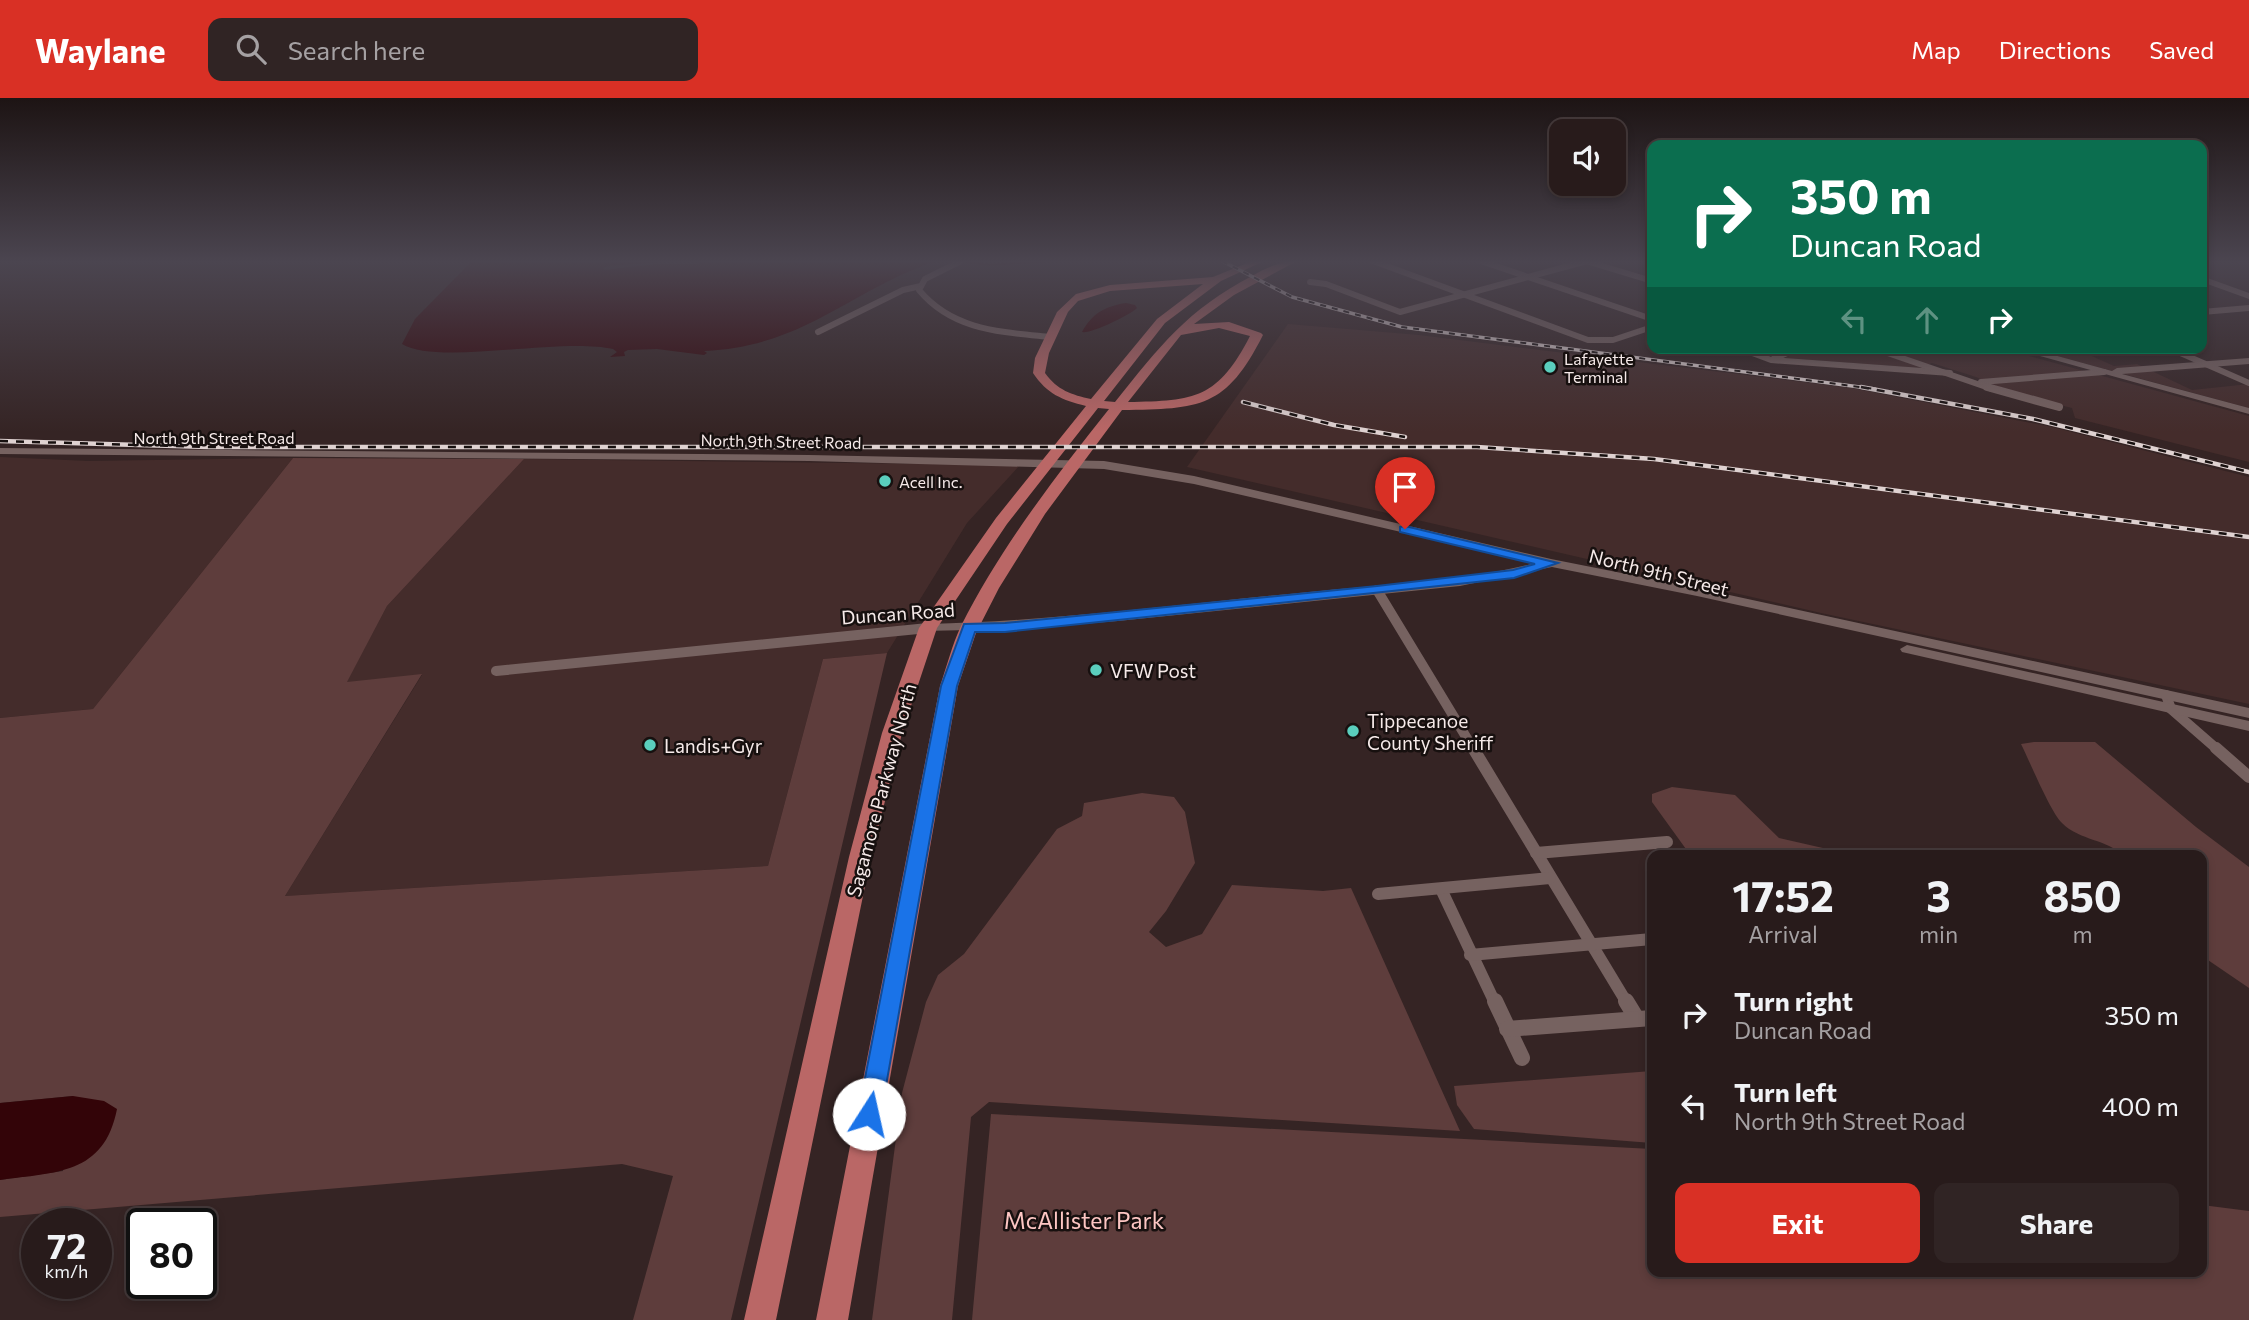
<!DOCTYPE html>
<html lang="en">
<head>
<meta charset="utf-8">
<style>
	body { margin:0; font-family:Commissioner,sans-serif; background:#302424; color:#f1f3f6; height:100vh; display:flex; flex-direction:column; font-size:26px; white-space:nowrap }
	* { box-sizing:border-box; margin:0 }
	p { font-size:23px; color:#a5a1a3 }
	.icon { flex:none; width:38px; height:38px; fill:none; stroke:currentColor; stroke-width:2; stroke-linecap:round; stroke-linejoin:round }
	.map { position:relative; flex:1; overflow:hidden }
	.panel { position:absolute; left:1647px; top:752px; width:560px; height:427px; display:flex; flex-direction:column; background:#281b1b; border-radius:14px; box-shadow:0 4px 10px #0003,0 0 0 2px #44393a }
	.panel>* { flex:none }
	.top-card { position:absolute; left:1647px; top:42px; width:560px; height:214px; border-radius:14px; box-shadow:0 4px 10px #0003,0 0 0 2px #44393a; background:#0b6e4f; color:#fff; overflow:hidden }
	.controls { position:absolute; left:1549px; top:21px; display:grid; gap:14px }
	.controls a { display:grid; place-items:center; width:77px; height:77px; border-radius:14px; background:#281b1b; box-shadow:0 4px 10px #0003,0 0 0 2px #44393a; font-size:35px }
	.speed { position:absolute; left:21px; top:1110px; display:flex; gap:14px; font-size:35px; font-weight:700; text-align:center }
	.speed>* { display:grid; place-content:center; width:91px; height:91px; border-radius:50%; background:#281b1b; box-shadow:0 4px 10px #0003,0 0 0 2px #44393a; line-height:1 }
	.speed small { font-size:18px; font-weight:400 }
	.speed .limit { border:4px solid #111; border-radius:10px; background:#fff; color:#111 }
	.pin { position:absolute; display:grid; place-items:center; width:60px; height:60px; color:#fff; margin:-72px -30px; border-radius:50% 50% 50% 0; rotate:-45deg; box-shadow:0 0 7px #0007 }
	.pin .icon { rotate:45deg }
	.me { position:absolute; width:77px; margin:-38px; rotate:10deg; stroke-linejoin:round; filter:drop-shadow(0 0 5px #0008) }
	.turn { display:flex; align-items:center; gap:24px; height:147px; padding:0 28px; font-size:32px }
	.turn .icon { width:91px; height:91px; stroke-width:2.5 }
	.turn b { display:block; font-size:49px; line-height:60px }
	.lanes { display:flex; align-items:center; height:66px; padding:0 28px; background:#0003; justify-content:center; gap:35px; direction:ltr }
	.lanes .off { opacity:.35 }
	.eta { display:flex; justify-content:space-evenly; align-items:center; height:119px; text-align:center }
	.eta b { font-size:42px; font-weight:700; line-height:49px }
	.action { display:flex; gap:14px; margin-top:auto; padding:14px 28px }
	.action a { flex:1; height:80px; border-radius:14px; background:#d93025; color:#fff; font-size:28px; font-weight:700; line-height:80px; text-align:center }
	.action a+a { background:#302424; color:#f1f3f6 }
	ul { padding:0; list-style:none }
	li { display:flex; align-items:center; gap:21px; height:91px; padding:0 28px }
	li div { flex:1 }
	li b { display:block; font-size:26px }
	li em { font-style:normal }
	header { display:flex; align-items:center; gap:42px; box-sizing:border-box; height:98px; padding:0 35px; background:#d93025; color:#fff }
	header strong { font-size:33px }
	nav { display:flex; gap:38px; margin-inline-start:auto; font-size:24px }
	.search { width:490px; height:63px; background:#302424; display:flex; align-items:center; gap:18px; box-sizing:border-box; padding:0 24px; border-radius:14px; color:#a5a1a3; font-size:26px }
	.map>svg:first-child { display:block }
</style>
</head>
<body>
<header>
<strong>Waylane</strong>
<div class="search"><svg class="icon" aria-label="search" viewBox="0 0 24 24"><circle cx="10" cy="10" r="6"/><path d="M15 15l6 6"/></svg>Search here</div>
<nav><a>Map</a><a>Directions</a><a>Saved</a></nav>
</header>
<div class="map">
<svg width="2249" height="1222" viewBox="0 0 2249 1222">
	<rect width="100%" height="100%" fill="#352424"/>
	<g fill="#442c2b">
		<path d="M 1288,226 L 1419,237 L 1851,290 L 2052,329 L 2249,379 L 2249,606 L 1821,515 L 1187,369 Z"/>
		<path d="M 1811,250 L 2000,250 L 2249,318 L 2249,364 L 2075,320 L 2072,310 L 2014,296 L 1976,279 L 1932,265 L 1921,270 L 1784,260 Z"/>
		<path d="M 2027,250 L 2074,250 L 2114,268 L 2137,266 L 2192,292 L 2249,286 L 2249,310 Z"/>
		<path d="M 0,359 L 88,363 L 293,360 L 93,611 L 0,620 Z"/>
		<path d="M 524,361 L 1020,367 L 967,425 L 887,555 L 823,561 L 768,768 L 285,798 L 422,577 L 346,585 L 387,508 Z"/>
	</g>
	<g fill="#5e3d3c">
		<path d="M 293,360 L 524,361 L 387,508 L 347,584 L 422,576 L 285,798 L 768,768 L 823,561 L 887,555 L 731,1222 L 633,1222 L 673,1078 L 622,1066 L 0,1119 L 0,1082 L 63,1073 L 73,998 L 0,1005 L 0,620 L 93,611 Z"/>
		<path d="M 2034,644 L 2095,644 L 2196,729 L 2249,769 L 2249,890 L 2202,858 L 2202,758 L 2124,758 C 2107,741 2080,743 2062,725 C 2050,713 2030,664 2021,646 Z"/>
		<path d="M 1672,689 L 1735,697 L 1779,740 L 1858,758 L 1691,758 L 1652,704 L 1652,696 Z"/>
		<path d="M 1142,695 L 1174,699 L 1185,714 L 1195,765 L 1166,813 L 1149,834 L 1166,849 L 1202,836 L 1232,787 L 1323,793 L 1351,790 L 1460,1033 L 989,1004 L 971,1019 L 952,1222 L 872,1222 L 902,995 L 926,904 L 938,877 L 964,856 L 1057,731 L 1082,718 L 1084,705 Z"/>
		<path d="M 1652,973 L 1652,1045 L 1474,1031 L 1457,1007 L 1454,988 Z"/>
		<path d="M 991,1016 L 1652,1051 L 1652,1174 L 2202,1174 L 2202,1107 L 2249,1113 L 2249,1222 L 972,1222 Z"/>
	</g>
	<g fill="#330408">
		<path d="M 472,163 L 675,163 L 609,168 L 602,170 L 605,172 L 655,166 L 699,166 L 695,163 L 936,163 C 850,192 804,249 704,253 L 707,255 L 704,257 L 657,251 L 628,252 L 624,254 L 625,258 L 610,259 L 617,254 L 613,251 C 560,239 438,268 402,246 L 415,221 Z"/>
		<path d="M 1126,205 L 1135,207 L 1137,210 C 1130,217 1091,236 1082,234 C 1092,215 1106,208 1126,205 Z"/>
		<path d="M 73,998 L 104,1003 L 117,1011 C 104,1077 56,1074 0,1082 L 0,1005 Z"/>
	</g>
	<g fill="none" stroke-linecap="round" stroke-linejoin="round">
		<path stroke="#330408" stroke-width="2" d="M 967,164 L 990,167 L 1047,163"/>
		<g stroke="#766260" stroke-width="6">
			<path d="M 961,163 L 925,181 L 919,192 C 953,233 1002,234 1051,239"/>
			<path d="M 1373,163 L 1588,242 L 1613,242 L 1652,229"/>
			<path d="M 1481,163 L 1652,221"/>
			<path d="M 1586,163 L 1652,183"/>
			<path d="M 1310,184 L 1326,186 L 1400,214 L 1587,163"/>
			<path d="M 2202,214 L 2249,210"/>
			<path d="M 818,234 L 903,192 L 921,188"/>
			<path d="M 1739,250 L 1771,262 L 1950,275"/>
			<path d="M 1873,250 L 1992,291"/>
			<path d="M 2169,250 L 2249,285"/>
			<path d="M 1773,261 L 1799,250"/>
			<path d="M 1981,284 L 2104,274"/>
		</g>
		<path stroke="#766260" stroke-width="8" d="M 1987,289 L 2059,309"/>
		<g stroke="#766260" stroke-width="10">
			<path d="M 1377,492 L 1474,652"/>
			<path d="M 496,573 L 928,530"/>
			<path d="M 2166,597 L 2171,611 L 2218,652"/>
		</g>
		<g stroke="#766260" stroke-width="12">
			<path d="M 1473,650 L 1627,905"/>
			<path d="M 2216,650 L 2249,679"/>
			<path d="M 1536,755 L 1667,744"/>
			<path d="M 1441,791 L 1495,905"/>
			<path d="M 1378,796 L 1550,780"/>
			<path d="M 1470,857 L 1652,841"/>
		</g>
		<g stroke="#766260" stroke-width="16">
			<path d="M 1495,903 L 1522,960"/>
			<path d="M 1626,903 L 1637,921"/>
			<path d="M 1507,931 L 1652,920"/>
		</g>
		<g fill="#766260" fill-rule="evenodd">
			<path d="M 2202,178 L 2249,195 L 2249,201 L 2202,184 Z"/>
			<path d="M 2011,250 L 2028,250 L 2112,273 L 2117,270 L 2249,260 L 2249,266 L 2122,276 L 2249,310 L 2249,316 Z"/>
			<path d="M 0,350 L 809,357 L 1104,363 L 1194,378 L 1551,461 L 1697,490 L 2249,610 L 2249,620 L 1697,498 L 1552,469 L 1460,488 L 1118,523 L 1023,531 L 923,533 L 921,530 L 923,527 L 928,526 C 1056,523 1182,506 1309,494 C 1385,486 1461,484 1535,465 L 1194,386 L 1104,371 L 809,363 L 0,356 Z"/>
			<path d="M 1907,547 L 2249,623 L 2249,633 L 1902,554 L 1900,551 Z"/>
		</g>
		<path fill="#ba6766" fill-rule="evenodd" d="M 1252,163 L 1264,163 L 1221,183 L 1165,225 L 1104,303 L 1115,304 C 1159,249 1188,211 1252,178 C 1266,170 1280,163 1297,163 L 1234,197 L 1194,226 L 1229,224 L 1261,235 L 1263,237 C 1226,310 1201,311 1122,312 L 1045,416 L 999,490 L 976,535 L 958,588 L 848,1222 L 816,1222 L 940,588 C 947,568 952,547 961,528 C 1001,449 1055,379 1109,311 L 1098,310 L 1007,426 L 937,530 L 902,635 L 871,759 L 776,1222 L 744,1222 L 849,759 L 882,635 L 919,530 L 996,420 L 1086,308 C 1062,302 1047,296 1033,275 L 1035,260 L 1057,214 L 1076,196 L 1110,187 L 1213,179 ZM 1203,186 L 1157,221 L 1091,301 C 1072,297 1057,292 1045,275 L 1049,255 L 1068,214 L 1078,203 L 1110,193 ZM 1219,230 L 1250,238 C 1218,300 1196,303 1128,304 L 1181,237 Z"/>
		<defs>
			<path id="rail-far1" d="M 1222,163 L 1292,199 L 1402,229 L 1875,291"/>
			<g id="rail">
				<path d="M 1861,289 L 2033,321 L 2249,374"/>
				<path d="M 1243,304 L 1334,327 L 1405,339"/>
				<path d="M 0,343 L 209,349 L 1477,349 L 1654,361 L 2249,439"/>
			</g>
		</defs>
		<use href="#rail-far1" stroke="#dfd2d1" stroke-width="3.5"/>
		<use href="#rail" stroke="#dfd2d1" stroke-width="4.5"/>
		<use href="#rail-far1" stroke="#17100f" stroke-width="2" stroke-dasharray="6" stroke-linecap="butt"/>
		<use href="#rail" stroke="#17100f" stroke-width="2.5" stroke-dasharray="8" stroke-linecap="butt"/>
	</g>
	<linearGradient id="sky" x2="0" y2="1"><stop stop-color="#1d1414"/><stop offset="0.49" stop-color="#4b4550"/><stop offset="1" stop-color="#4b4550" stop-opacity="0"/></linearGradient>
	<rect width="2249" height="334" fill="url(#sky)"/>
	<path fill="#1a73e8" stroke="#114b97" stroke-width="2" d="M 1405,428 L 1558,465 L 1514,480 L 1005,534 L 975,534 L 957,588 L 881,1016 L 877,1023 L 869,1025 L 861,1023 L 858,1016 L 941,588 L 964,526 L 1005,525 L 1377,488 L 1513,472 L 1535,466 L 1400,434 L 1400,429 Z"/>
	<g fill="#5acebd" stroke="#17100f" stroke-width="2.5">
		<circle cx="1550" cy="269" r="7"/>
		<circle cx="885" cy="383" r="7"/>
		<circle cx="1096" cy="572" r="7"/>
		<circle cx="1353" cy="633" r="7"/>
		<circle cx="650" cy="647" r="7"/>
	</g>
	<g text-anchor="middle" dominant-baseline="central" stroke-width="5" stroke-linejoin="round" paint-order="stroke">
		<g font-size="16" fill="#f6eae9" stroke="#17100f" text-anchor="start">
			<text x="1564" y="260">Lafayette<tspan x="1564" dy="18">Terminal</tspan></text>
			<text x="899" y="383">Acell Inc.</text>
		</g>
		<g font-size="16" fill="#f6eae9" stroke="#17100f">
			<text x="214" y="339">North 9th Street Road</text>
			<text transform="translate(781 343) rotate(1)">North 9th Street Road</text>
		</g>
		<g font-size="19" fill="#f6eae9" stroke="#17100f">
			<text transform="translate(1659 474) rotate(14)">North 9th Street</text>
			<text transform="translate(898 515) rotate(-4)">Duncan Road</text>
			<text transform="translate(881 692) rotate(-75)">Sagamore Parkway North</text>
		</g>
		<g font-size="19" fill="#f6eae9" stroke="#17100f" text-anchor="start">
			<text x="1110" y="572">VFW Post</text>
			<text x="1367" y="622">Tippecanoe<tspan x="1367" dy="22">County Sheriff</tspan></text>
			<text x="664" y="647">Landis+Gyr</text>
		</g>
		<g font-size="23" fill="#fdc6c3" stroke="#17100f">
			<text x="1084" y="1122">McAllister Park</text>
		</g>
	</g>
</svg>
<div class="controls">
<a><svg class="icon" aria-label="sound" viewBox="0 0 24 24"><path d="M4 9h4l5-4v14l-5-4H4zM17 9q2 3 0 6"/></svg></a>
</div>
<div class="speed"><div>72<small>km/h</small></div><div class="limit">80</div></div>
<div class="pin" style="left:1405px;top:431px;background:#d93025"><svg class="icon" aria-label="arrive" viewBox="0 0 24 24"><path d="M6 21V4h12l-3 4 3 4H6"/></svg></div>
<svg class="me" style="left:869px;top:1016px" viewBox="-20 -20 40 40"><circle r="19" fill="#fff"/><path d="M0-13L10 11 0 6-10 11z" fill="#1a73e8"/></svg>
<div class="top-card">
<div class="turn"><svg class="icon" aria-label="right" viewBox="0 0 24 24"><path d="M7 20v-9h11M14 6l5 5-5 5"/></svg><div><b>350 m</b>Duncan Road</div></div>
<div class="lanes"><svg class="icon off" aria-label="left" viewBox="0 0 24 24"><path d="M17 20v-9H6M10 6l-5 5 5 5"/></svg><svg class="icon off" aria-label="ahead" viewBox="0 0 24 24"><path d="M12 20V5M6 11l6-6 6 6"/></svg><svg class="icon" aria-label="right" viewBox="0 0 24 24"><path d="M7 20v-9h11M14 6l5 5-5 5"/></svg></div>
</div>
<section class="panel">
<div class="eta">
<div><b>17:52</b><p>Arrival</p></div>
<div><b>3</b><p>min</p></div>
<div><b>850</b><p>m</p></div>
</div>
<ul>
<li><svg class="icon" aria-label="right" viewBox="0 0 24 24"><path d="M7 20v-9h11M14 6l5 5-5 5"/></svg><div><b>Turn right</b><p>Duncan Road</p></div><em>350 m</em></li>
<li><svg class="icon" aria-label="left" viewBox="0 0 24 24"><path d="M17 20v-9H6M10 6l-5 5 5 5"/></svg><div><b>Turn left</b><p>North 9th Street Road</p></div><em>400 m</em></li>
</ul>
<div class="action"><a>Exit</a><a>Share</a></div>
</section>
</div>
</body>
</html>
